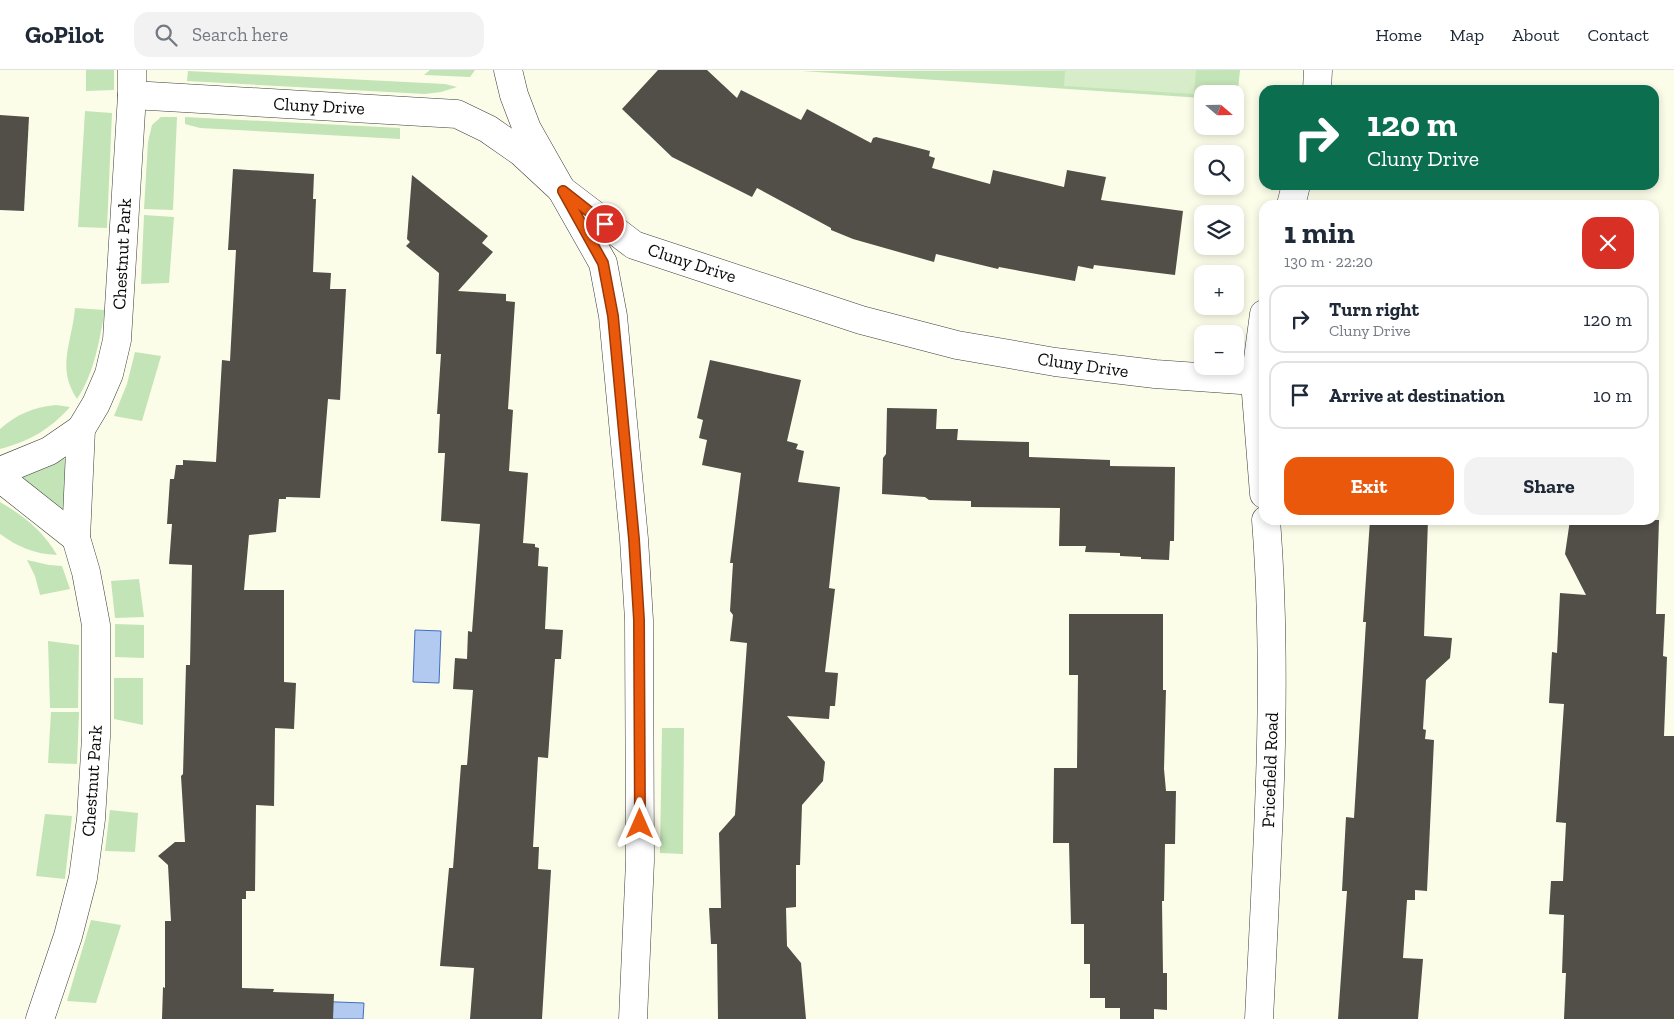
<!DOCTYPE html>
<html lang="en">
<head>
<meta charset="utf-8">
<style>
	body { margin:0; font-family:"Zilla Slab",serif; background:#f2f2f3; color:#1f2937; height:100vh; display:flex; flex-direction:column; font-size:19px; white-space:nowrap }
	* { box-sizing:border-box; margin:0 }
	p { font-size:16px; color:#747a83 }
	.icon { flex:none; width:28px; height:28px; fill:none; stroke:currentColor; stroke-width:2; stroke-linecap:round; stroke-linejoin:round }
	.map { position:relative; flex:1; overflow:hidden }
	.side { position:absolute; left:1259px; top:130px; width:400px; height:325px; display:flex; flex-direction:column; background:#fff; border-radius:15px; box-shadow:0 2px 8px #0003 }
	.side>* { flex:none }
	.banner { position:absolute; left:1259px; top:15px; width:400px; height:105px; border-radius:15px; box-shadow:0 2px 8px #0003; background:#0b6e4f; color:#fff; overflow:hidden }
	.needle { width:32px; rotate:110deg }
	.tools { position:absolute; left:1194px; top:15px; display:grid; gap:10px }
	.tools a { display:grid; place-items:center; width:50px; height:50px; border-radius:10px; background:#fff; box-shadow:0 2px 8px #0003; font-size:25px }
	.pin { position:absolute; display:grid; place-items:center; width:42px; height:42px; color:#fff; margin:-21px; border:2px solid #fff; border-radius:50%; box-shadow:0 1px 5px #0007 }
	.me { position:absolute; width:55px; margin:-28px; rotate:0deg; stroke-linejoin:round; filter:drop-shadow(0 0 4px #0008) }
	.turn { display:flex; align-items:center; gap:18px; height:105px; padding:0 25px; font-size:22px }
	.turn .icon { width:65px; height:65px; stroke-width:2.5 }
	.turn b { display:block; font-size:35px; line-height:42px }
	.round { display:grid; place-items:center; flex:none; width:52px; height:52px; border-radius:15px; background:#f2f2f3 }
	.overview { display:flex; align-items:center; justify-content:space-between; height:85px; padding:0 25px }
	h1 { font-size:30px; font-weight:700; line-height:38px }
	.action { display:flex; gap:10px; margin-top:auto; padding:10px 25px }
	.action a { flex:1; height:58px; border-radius:15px; background:#ea580c; color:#fff; font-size:20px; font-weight:700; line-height:58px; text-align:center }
	.action a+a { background:#f2f2f3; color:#1f2937 }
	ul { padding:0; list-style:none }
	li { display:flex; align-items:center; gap:15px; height:68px; margin:0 10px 8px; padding:0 15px; border:2px solid #e0e1e3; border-radius:15px }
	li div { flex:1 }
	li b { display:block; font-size:19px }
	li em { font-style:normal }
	header { display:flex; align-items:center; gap:30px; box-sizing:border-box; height:70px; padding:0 25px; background:#fff; border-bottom:1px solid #e0e1e3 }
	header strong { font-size:24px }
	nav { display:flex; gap:28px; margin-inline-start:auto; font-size:18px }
	.search { width:350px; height:45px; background:#f2f2f3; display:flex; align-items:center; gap:12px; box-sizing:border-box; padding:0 18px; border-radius:15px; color:#747a83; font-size:19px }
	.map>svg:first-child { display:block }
</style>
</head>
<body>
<header>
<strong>GoPilot</strong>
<div class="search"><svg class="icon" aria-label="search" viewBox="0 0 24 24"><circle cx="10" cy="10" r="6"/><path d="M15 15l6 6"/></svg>Search here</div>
<nav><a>Home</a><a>Map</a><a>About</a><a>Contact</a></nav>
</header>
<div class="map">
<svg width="1674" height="949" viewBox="0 0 1674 949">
	<rect width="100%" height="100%" fill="#fcfde9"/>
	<g fill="#c3e4b7">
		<path d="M 86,0 L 114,0 L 114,20 L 86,21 Z"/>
		<path d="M 430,0 L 475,0 L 470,7 L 424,5 Z"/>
		<path d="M 1240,0 L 1237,30 L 1235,30 L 1235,24 L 1202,24 L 1202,28 L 802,1 Z"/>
		<path d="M 188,1 L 445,14 L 457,17 L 441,22 L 425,24 L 187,11 Z"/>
		<path d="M 85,41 L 112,43 L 107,158 L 78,157 Z"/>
		<path d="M 161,47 L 177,47 L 173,140 L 144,139 L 148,72 L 152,55 Z"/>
		<path d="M 185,47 L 400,58 L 400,69 L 200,58 L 185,54 Z"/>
		<path d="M 144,145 L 174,147 L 169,213 L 141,214 Z"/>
		<path d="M 75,238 L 105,240 C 99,271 95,302 77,329 C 56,297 72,273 75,238 Z"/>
		<path d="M 135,282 L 161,286 L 142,351 L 114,346 L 127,314 Z"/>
		<path d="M 56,335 L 70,337 C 49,360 30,371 0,379 L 0,359 C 17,344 34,337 56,335 Z"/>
		<path d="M 63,387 L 66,391 L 65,444 L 19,408 L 21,405 Z"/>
		<path d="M 0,432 C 24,446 43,461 57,485 C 34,484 18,477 0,464 Z"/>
		<path d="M 27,490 L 49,495 L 62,496 L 70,519 L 40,525 L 35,506 Z"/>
		<path d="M 139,509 L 144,547 L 115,548 L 111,511 Z"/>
		<path d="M 115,554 L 144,555 L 144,588 L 115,587 Z"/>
		<path d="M 48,571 L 79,575 L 78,638 L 50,638 Z"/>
		<path d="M 114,608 L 143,608 L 143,655 L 114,649 Z"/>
		<path d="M 51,642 L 79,642 L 77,694 L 48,693 Z"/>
		<path d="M 662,658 L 684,658 L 683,784 L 660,783 Z"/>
		<path d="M 110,740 L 138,743 L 135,782 L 105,781 Z"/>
		<path d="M 45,744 L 72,746 L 65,809 L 36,806 Z"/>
		<path d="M 91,850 L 121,855 L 96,933 L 67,931 Z"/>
	</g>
	<path fill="#d7ecc8" d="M 1065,0 L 1196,0 L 1194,24 L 1064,16 Z"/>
	<g fill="#b2caf0" stroke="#3f6ec1">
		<path d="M 415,560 L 441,561 L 439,613 L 413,612 Z"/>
		<path d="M 311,931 L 364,933 L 363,949 L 310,949 Z"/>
	</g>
	<g fill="#524e48">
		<path d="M 658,0 L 707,0 L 737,28 L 741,20 L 801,50 L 807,39 L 871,73 L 873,68 L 876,67 L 930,81 L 929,86 L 935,88 L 932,98 L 990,114 L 993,100 L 1064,117 L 1067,100 L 1106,107 L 1101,130 L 1183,141 L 1175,205 L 1094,195 L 1093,199 L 1078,196 L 1075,211 L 999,197 L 998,199 L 936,184 L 934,192 L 853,169 L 831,160 L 831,158 L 757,118 L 752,127 L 672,87 L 622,39 Z"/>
		<path d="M 0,45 L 29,47 L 24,141 L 0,140 Z"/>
		<path d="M 233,99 L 314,104 L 313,129 L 316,129 L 313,202 L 331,203 L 330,219 L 346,219 L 340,330 L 328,329 L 320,428 L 286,427 L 286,429 L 279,429 L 276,462 L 249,465 L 244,520 L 284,520 L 284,612 L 296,613 L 294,659 L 275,658 L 274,736 L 256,735 L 255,821 L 246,821 L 246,829 L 242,829 L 242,918 L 274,919 L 273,922 L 334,924 L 333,949 L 162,949 L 163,917 L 165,918 L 165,851 L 171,851 L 168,795 L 158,786 L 175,772 L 185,772 L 181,706 L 183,704 L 186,595 L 190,595 L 192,495 L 169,494 L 172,454 L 167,454 L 170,409 L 174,409 L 176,395 L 183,395 L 183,390 L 216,392 L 222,290 L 230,291 L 236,180 L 228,180 Z"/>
		<path d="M 412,105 L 488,166 L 482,173 L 493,182 L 458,221 L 506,224 L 506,231 L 515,232 L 508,339 L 513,340 L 509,401 L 528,403 L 523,473 L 535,474 L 535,477 L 539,478 L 538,496 L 548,497 L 545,559 L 563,560 L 561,589 L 555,589 L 548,688 L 538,687 L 533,777 L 539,777 L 538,799 L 551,800 L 542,949 L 470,949 L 474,898 L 440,896 L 449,798 L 453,798 L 461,695 L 467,695 L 473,620 L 453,619 L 455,588 L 467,589 L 468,561 L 472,562 L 480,454 L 441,451 L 445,383 L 438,383 L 440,344 L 437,344 L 441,284 L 436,284 L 439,203 L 406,176 L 410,172 L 407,169 Z"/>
		<path d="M 710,290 L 801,310 L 787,371 L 798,374 L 796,379 L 804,381 L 798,412 L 840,417 L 829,518 L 835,519 L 825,602 L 838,603 L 835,636 L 830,636 L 829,649 L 787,646 L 825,692 L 823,711 L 802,735 L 800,795 L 796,795 L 796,837 L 786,838 L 787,876 L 801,893 L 806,949 L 718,949 L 717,874 L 711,874 L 709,838 L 721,838 L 719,763 L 735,745 L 747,573 L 730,571 L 733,545 L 730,541 L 733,493 L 730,493 L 741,403 L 702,395 L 707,370 L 699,368 L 703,350 L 697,348 Z"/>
		<path d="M 887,338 L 937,339 L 936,359 L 958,359 L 957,370 L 1029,372 L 1029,387 L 1110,390 L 1110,396 L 1175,397 L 1174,471 L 1170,471 L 1169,490 L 1141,489 L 1141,487 L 1120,486 L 1120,483 L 1085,482 L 1086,476 L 1059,476 L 1060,438 L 971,437 L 971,431 L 929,430 L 925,427 L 882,424 L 883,388 L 886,384 Z"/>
		<path d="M 1370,450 L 1428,450 L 1424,566 L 1452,568 L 1450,588 L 1426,610 L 1423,659 L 1426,660 L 1425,669 L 1434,670 L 1427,821 L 1415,820 L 1415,830 L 1407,830 L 1403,888 L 1423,889 L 1418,949 L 1338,949 L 1347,821 L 1342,821 L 1346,747 L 1354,748 L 1366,552 L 1363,552 Z"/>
		<path d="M 1570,450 L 1659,450 L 1656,544 L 1665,544 L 1663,586 L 1667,587 L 1664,666 L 1674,666 L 1674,949 L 1564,949 L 1566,903 L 1562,903 L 1564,845 L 1549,844 L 1551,811 L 1563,811 L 1566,753 L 1556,752 L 1564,634 L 1549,633 L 1552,582 L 1557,583 L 1560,523 L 1586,525 L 1565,484 Z"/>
		<path d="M 1069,544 L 1163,544 L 1163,620 L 1166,620 L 1164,699 L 1166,721 L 1176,721 L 1175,774 L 1165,774 L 1164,831 L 1162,831 L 1163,903 L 1167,903 L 1167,940 L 1154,939 L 1154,949 L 1120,949 L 1120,938 L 1105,938 L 1105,928 L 1090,928 L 1090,894 L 1084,894 L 1084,854 L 1071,854 L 1069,773 L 1053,773 L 1054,698 L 1077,698 L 1078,605 L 1069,605 Z"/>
	</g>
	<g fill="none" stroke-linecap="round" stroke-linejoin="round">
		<defs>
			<g id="minor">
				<path d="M 508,0 L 514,25 L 527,59 L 603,193 L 613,246 L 634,469 L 639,550 L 640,791 L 633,949"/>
				<path d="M 1317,20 L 1318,0"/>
				<path d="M 132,25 L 457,44 L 488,59 L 521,82 L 563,121 L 634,175 L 861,250 L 957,275 L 1055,292 L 1155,304 L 1255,311"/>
				<path d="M 1291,135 L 1296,115"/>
				<path d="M 1264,244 L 1255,311 L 1264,424"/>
				<path d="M 0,401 L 49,381 L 81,359"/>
				<path d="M 0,408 L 76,468"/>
				<path d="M 40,949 L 68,866 L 83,808 L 91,749 L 96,667 L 96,555 L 86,502 L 76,468 L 81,359 L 96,334 L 109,304 L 117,270 L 132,25 L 132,0"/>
				<path d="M 1259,949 C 1267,782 1279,617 1266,450"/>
			</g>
		</defs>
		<use href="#minor" stroke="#3d3d3d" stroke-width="29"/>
		<use href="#minor" stroke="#fff" stroke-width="28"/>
	</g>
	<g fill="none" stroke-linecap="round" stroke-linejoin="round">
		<defs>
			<path id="route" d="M 605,154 L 563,121 L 603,193 L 613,246 L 634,469 L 639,550 L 640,754"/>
		</defs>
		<use href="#route" stroke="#983908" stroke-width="12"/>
		<use href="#route" stroke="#ea580c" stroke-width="9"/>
	</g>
	<g text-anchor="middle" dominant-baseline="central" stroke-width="5" stroke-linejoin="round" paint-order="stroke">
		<g font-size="18" fill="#0a0a0a" stroke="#fff">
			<text transform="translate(319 36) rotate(3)">Cluny Drive</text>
			<text transform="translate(122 184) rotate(-87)">Chestnut Park</text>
			<text transform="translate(692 193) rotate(18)">Cluny Drive</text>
			<text transform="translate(1083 295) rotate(8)">Cluny Drive</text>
			<text transform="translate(1270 700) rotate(-88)">Pricefield Road</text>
			<text transform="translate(92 711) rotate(-86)">Chestnut Park</text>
		</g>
	</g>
</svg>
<div class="tools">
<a><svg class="needle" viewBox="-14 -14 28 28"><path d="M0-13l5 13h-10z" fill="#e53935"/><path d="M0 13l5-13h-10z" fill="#747a83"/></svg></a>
<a><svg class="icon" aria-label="search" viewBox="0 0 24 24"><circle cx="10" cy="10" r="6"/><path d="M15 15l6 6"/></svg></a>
<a><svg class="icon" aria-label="layers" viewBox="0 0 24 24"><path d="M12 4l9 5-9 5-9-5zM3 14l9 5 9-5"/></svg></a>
<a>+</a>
<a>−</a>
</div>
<div class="pin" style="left:605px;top:154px;background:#d93025"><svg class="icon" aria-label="arrive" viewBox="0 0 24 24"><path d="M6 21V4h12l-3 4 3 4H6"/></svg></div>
<svg class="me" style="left:640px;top:754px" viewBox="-20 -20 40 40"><path d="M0-17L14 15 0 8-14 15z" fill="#ea580c" stroke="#fff" stroke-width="4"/></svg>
<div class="banner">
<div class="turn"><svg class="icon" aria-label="right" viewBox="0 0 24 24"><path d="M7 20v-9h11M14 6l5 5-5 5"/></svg><div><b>120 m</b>Cluny Drive</div></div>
</div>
<section class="side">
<div class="overview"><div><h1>1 min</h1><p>130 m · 22:20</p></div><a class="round" style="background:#d93025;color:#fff"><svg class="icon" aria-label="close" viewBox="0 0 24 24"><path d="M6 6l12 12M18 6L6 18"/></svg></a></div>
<ul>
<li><svg class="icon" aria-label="right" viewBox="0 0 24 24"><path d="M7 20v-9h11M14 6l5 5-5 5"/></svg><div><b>Turn right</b><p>Cluny Drive</p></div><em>120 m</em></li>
<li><svg class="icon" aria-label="arrive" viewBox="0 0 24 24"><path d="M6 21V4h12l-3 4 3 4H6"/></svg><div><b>Arrive at destination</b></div><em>10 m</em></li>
</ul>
<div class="action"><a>Exit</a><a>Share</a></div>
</section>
</div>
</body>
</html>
